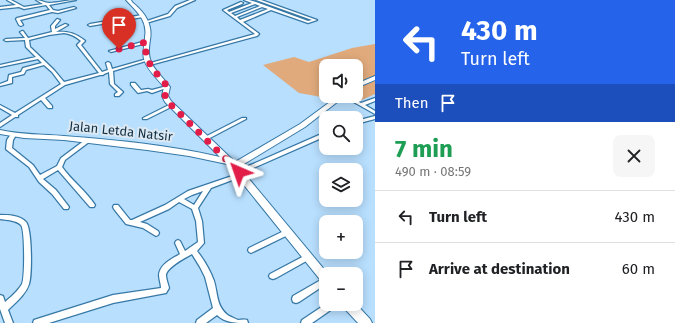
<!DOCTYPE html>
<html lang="en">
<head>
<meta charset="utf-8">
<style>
	body { margin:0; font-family:"Fira Sans",sans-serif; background:#f6f6f6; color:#202124; height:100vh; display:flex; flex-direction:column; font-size:15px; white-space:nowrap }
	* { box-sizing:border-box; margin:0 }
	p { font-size:13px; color:#757577 }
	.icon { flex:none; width:22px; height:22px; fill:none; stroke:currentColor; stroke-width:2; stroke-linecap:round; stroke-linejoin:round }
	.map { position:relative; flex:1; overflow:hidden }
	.side { display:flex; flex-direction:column; background:#fff; width:300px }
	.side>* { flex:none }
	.hud { background:#2563eb; color:#fff; overflow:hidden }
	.fabs { position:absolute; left:319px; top:59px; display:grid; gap:8px }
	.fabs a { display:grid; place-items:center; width:44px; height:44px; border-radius:8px; background:#fff; box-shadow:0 2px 10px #0003; font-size:20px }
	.pin { position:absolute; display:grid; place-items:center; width:34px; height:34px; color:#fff; margin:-41px -17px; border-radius:50% 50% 50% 0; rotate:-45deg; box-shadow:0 0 4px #0007 }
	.pin .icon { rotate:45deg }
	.me { position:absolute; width:44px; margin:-22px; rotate:317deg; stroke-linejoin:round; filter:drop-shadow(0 0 3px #0008) }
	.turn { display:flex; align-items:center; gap:14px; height:84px; padding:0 20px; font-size:18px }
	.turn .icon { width:52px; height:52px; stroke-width:2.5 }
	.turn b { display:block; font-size:28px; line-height:34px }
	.then { display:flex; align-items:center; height:38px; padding:0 20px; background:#0003; gap:8px; font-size:15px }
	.round { display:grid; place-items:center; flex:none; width:42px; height:42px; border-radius:8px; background:#f6f6f6 }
	.head { display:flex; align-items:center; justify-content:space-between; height:68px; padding:0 20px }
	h1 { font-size:24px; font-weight:700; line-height:30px; color:#1e9e55 }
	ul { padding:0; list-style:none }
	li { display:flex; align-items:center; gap:12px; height:52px; padding:0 20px; border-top:1px solid #e0e0e0 }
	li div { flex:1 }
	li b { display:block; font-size:15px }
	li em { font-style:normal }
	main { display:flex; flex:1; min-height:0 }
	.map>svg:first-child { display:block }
</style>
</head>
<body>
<main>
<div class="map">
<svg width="375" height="323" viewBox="0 0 375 323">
	<rect width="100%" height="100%" fill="#b8dffe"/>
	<path fill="#e0aa7c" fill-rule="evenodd" d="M 375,44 L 375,94 L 355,103 L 299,93 L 263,65 L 294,57 L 309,62 L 352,48 ZM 326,66 L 356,66 L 356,96 L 326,96 Z"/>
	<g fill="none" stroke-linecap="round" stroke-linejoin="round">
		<defs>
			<g id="street">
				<path d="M 7,0 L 11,0 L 24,7 L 43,4 L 36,0 C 41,0 45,3 49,3 C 58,3 67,0 76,0 L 49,5 L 53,10 L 58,11 L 74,7 L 76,8 L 58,13 L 52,12 L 20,20 L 23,25 L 21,26 L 19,25 L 16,19 L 17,18 L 50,10 L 46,5 L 24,9 L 19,7 L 0,9 L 0,7 L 16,5 Z"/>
				<path d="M 190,0 L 195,0 L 177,8 L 170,16 L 146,23 L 144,22 L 168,14 L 175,6 Z"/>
				<path d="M 244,0 L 249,0 L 256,2 L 308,21 L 312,20 L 256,0 L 261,0 L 317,20 L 308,23 L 271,10 L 243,22 L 258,33 L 259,34 L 257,36 L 150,65 L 147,64 L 255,34 L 223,10 L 241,2 L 243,3 L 242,4 L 227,10 L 229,12 L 252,3 ZM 255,4 L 260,6 L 235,16 L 231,13 ZM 262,7 L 268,9 L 240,20 L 237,17 Z"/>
				<path d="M 142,15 L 144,16 L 143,17 L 90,26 L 88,25 L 90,24 Z"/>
				<path d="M 57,19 L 60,20 L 55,26 L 55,29 L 65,24 L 68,25 L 56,32 C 67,31 75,33 84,40 L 85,41 L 81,45 L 102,72 L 108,70 L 106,63 L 108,62 L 110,63 L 112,69 L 147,59 L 149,60 L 113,71 L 114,84 L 123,92 L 119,96 L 115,96 L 115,94 L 118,92 L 110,84 L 109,72 L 104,74 L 103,75 L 100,75 L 65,85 L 45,98 L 52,106 L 52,108 L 48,108 L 41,100 L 18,115 L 18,117 L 15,117 L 0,127 L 0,123 L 12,115 L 0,108 L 0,105 L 15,113 L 61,84 L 52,72 L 44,65 L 26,70 L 24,74 L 12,77 L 12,83 L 0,86 L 0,84 L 8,81 L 9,75 L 21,72 L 23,68 L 42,63 L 38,59 L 0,67 L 0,65 L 36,57 L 26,47 L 25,40 L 6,41 L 4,40 L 6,39 L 25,38 L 20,32 L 22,31 L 23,31 L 28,38 L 52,32 L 51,26 ZM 64,33 C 71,34 75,36 81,41 L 77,45 L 99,73 L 64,82 L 54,70 L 30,47 L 29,40 L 49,35 Z"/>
				<path d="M 146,41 L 148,42 L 147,43 L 111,52 L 109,51 Z"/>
				<path d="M 131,83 L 135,83 L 141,90 L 148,89 L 152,90 L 167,86 L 169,87 L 152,93 L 147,91 L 138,93 L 131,85 Z"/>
				<path d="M 343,96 L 348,96 L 361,103 L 375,98 L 375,101 L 365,105 L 375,111 L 375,114 Z"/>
				<path d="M 169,105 L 173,105 L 173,106 L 147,119 L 143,119 L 143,118 Z"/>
				<path d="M 375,116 L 375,119 L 356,124 L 356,121 Z"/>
				<path d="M 242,118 L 246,118 L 246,119 L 208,139 L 206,140 L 203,138 Z"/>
				<path d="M 326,132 L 326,136 L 242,173 L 244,175 L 243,176 L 211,188 L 198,208 L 202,221 L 204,243 L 197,251 C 204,260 210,270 214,281 C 218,294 216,307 229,316 C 232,317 235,319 238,320 C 241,320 243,319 247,320 L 248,323 C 235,323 226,323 217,315 L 206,323 L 196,323 L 197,320 L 213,308 L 205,277 L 200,267 L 192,254 C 185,258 167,267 166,275 C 166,279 168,284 169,288 L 166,293 L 113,303 L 49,323 L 33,323 L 34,320 L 37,319 L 113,295 L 161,288 C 161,284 159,279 159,275 C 160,264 172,259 180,254 L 175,243 L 176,241 L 178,240 L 180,241 L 185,251 L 198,242 L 196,221 L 192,209 L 179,202 L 169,209 L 140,222 L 147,224 L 158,231 L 159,233 L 158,235 L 156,236 L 143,228 L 126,224 L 114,209 L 113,207 L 114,205 L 118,205 L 130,220 L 132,220 L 165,205 L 188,191 L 238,174 L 236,172 L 237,171 ZM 203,191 L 194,205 L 184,199 L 192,195 Z"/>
				<path d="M 13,133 L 16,135 L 13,140 L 12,148 L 33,165 L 40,175 L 57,166 L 61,158 L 85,140 L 89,140 L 90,141 L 89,142 L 65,160 L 62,167 C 72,181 86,191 95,205 L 94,207 L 90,207 L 58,170 L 43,179 L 56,190 L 69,207 L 68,209 L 64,209 L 52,194 L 39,182 L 29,167 L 7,150 L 6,149 L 7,140 L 11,134 Z"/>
				<path d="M 0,215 C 8,215 20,215 26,222 C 32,229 32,275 29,284 C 26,294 16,302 8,310 L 13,323 L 5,323 L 0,309 L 0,295 L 3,296 L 5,302 C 11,297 18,291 22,284 C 25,277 25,230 21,225 C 16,220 6,220 0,219 Z"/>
				<path d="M 288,229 L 290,230 L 291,232 L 290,234 L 253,252 L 251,253 L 249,252 L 248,250 L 249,248 Z"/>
				<path d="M 308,254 L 310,255 L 311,257 L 310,259 L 276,278 L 273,279 L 270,278 L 269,276 L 270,274 Z"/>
				<path d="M 326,277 L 326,284 L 299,302 L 296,303 L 293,302 L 292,299 L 293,296 Z"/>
				<path d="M 326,304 L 336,304 L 335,307 L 312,323 L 301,323 L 302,320 Z"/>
			</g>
			<g id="secondary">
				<path d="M 126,0 L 131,0 L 132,2 C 144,12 153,23 150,40 C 149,46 148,53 150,59 C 153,70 164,78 170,87 L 168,96 L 171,101 L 235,162 L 300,124 L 338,96 L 345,96 L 305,127 L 239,167 L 328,274 L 326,274 L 326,284 L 322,282 L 227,164 L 189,156 L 147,150 L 64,140 L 24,138 L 0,134 L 0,130 C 21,135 43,134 64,136 C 116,140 169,145 220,157 L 165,102 L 162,96 L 164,87 C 157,78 147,70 144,59 C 142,52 145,44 145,37 C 148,20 136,11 126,0 Z"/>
				<path d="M 375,76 L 375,80 L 356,88 L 356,84 Z"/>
				<path d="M 342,304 L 356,304 L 370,319 L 372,323 L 358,323 L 344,308 Z"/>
			</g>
		</defs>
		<use href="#street" stroke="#3678a6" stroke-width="2.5"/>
		<use href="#secondary" stroke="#3678a6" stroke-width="2"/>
		<use href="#street" fill="#fff" fill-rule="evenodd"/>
		<use href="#secondary" fill="#fff" fill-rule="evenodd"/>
	</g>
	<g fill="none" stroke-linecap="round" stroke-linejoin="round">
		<path stroke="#e11d48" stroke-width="7" stroke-dasharray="0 12.6" d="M 119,49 L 146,42 C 143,62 156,72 167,86 L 165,96 L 168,102 L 239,172"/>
	</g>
	<g text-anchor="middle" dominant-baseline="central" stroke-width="4" stroke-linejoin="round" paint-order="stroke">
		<g font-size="13" fill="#132f42" stroke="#dce9f3">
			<text transform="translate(121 131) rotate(6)">Jalan Letda Natsir</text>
		</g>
	</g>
</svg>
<div class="fabs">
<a><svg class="icon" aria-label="sound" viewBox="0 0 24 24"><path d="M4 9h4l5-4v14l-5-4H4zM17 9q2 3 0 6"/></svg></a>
<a><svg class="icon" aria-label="search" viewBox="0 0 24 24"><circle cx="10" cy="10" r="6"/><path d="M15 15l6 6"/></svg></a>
<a><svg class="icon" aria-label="layers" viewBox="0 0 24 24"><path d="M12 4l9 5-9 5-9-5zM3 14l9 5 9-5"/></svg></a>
<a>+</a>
<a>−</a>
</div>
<div class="pin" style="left:119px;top:49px;background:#d93025"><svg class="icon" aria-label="arrive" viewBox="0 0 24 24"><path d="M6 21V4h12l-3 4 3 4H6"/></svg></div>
<svg class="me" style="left:239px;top:172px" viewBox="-20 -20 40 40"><path d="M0-17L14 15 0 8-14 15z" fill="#e11d48" stroke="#fff" stroke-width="4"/></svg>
</div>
<section class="side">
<div class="hud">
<div class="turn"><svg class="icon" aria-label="left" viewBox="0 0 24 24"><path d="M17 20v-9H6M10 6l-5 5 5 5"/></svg><div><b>430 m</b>Turn left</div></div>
<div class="then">Then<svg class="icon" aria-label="arrive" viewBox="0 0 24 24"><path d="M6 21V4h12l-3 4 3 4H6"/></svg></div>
</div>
<div class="head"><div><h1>7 min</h1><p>490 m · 08:59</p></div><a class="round"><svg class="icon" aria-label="close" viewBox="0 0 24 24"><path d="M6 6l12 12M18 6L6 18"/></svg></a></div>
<ul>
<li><svg class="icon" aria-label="left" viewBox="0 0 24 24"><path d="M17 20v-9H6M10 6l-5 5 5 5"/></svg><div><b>Turn left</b></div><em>430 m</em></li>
<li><svg class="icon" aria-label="arrive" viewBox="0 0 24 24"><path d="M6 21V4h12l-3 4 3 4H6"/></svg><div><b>Arrive at destination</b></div><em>60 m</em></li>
</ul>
</section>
</main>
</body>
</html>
